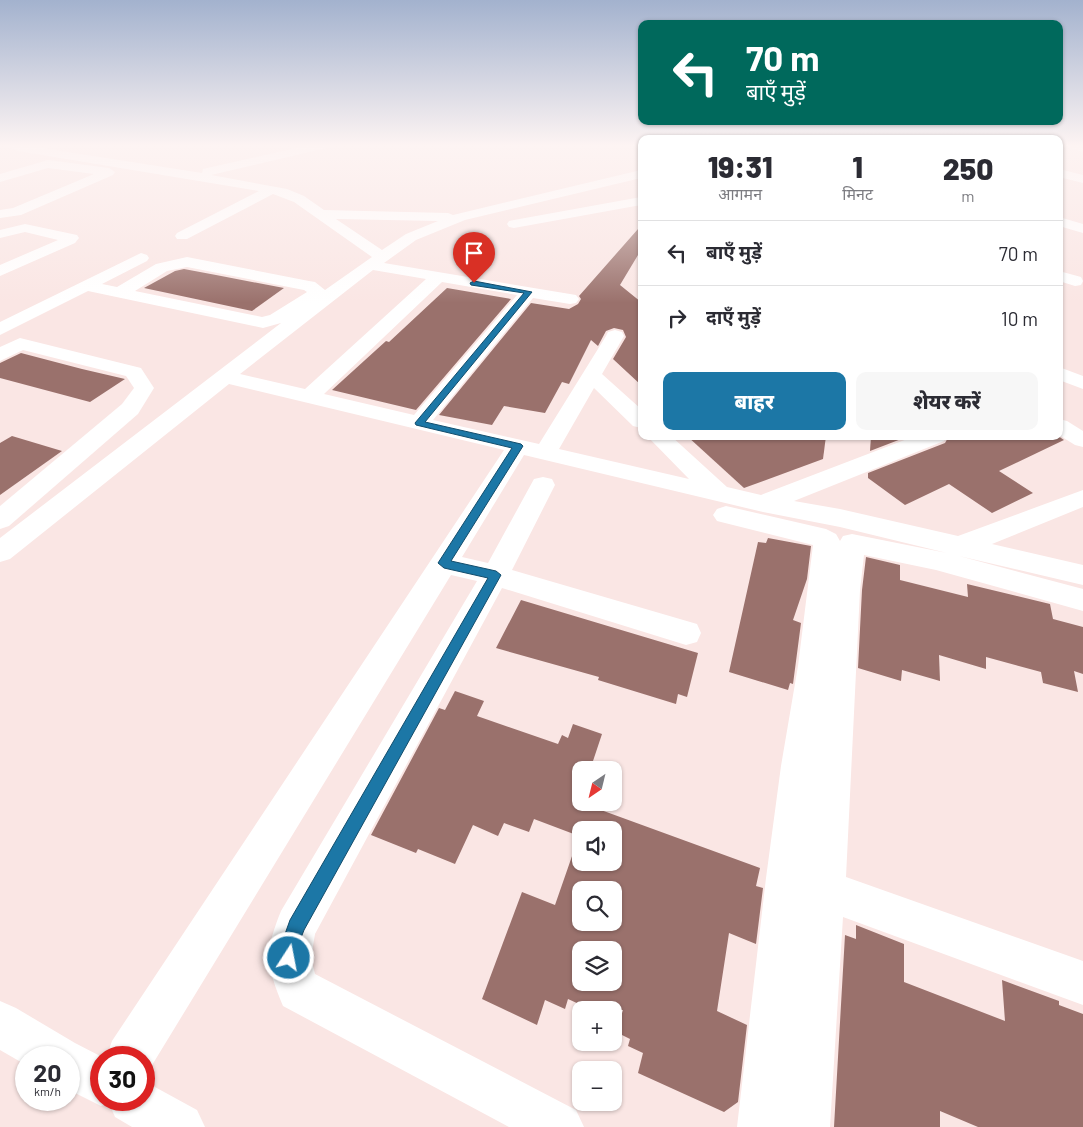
<!DOCTYPE html>
<html lang="hi">
<head>
<meta charset="utf-8">
<style>
	body { margin:0; font-family:Barlow,"Noto Sans Devanagari",sans-serif; background:#f7f7f7; color:#2b2b33; height:100vh; display:flex; flex-direction:column; font-size:19px; white-space:nowrap }
	* { box-sizing:border-box; margin:0 }
	p { font-size:16px; color:#7c7c81 }
	.icon { flex:none; width:28px; height:28px; fill:none; stroke:currentColor; stroke-width:2; stroke-linecap:round; stroke-linejoin:round }
	.map { position:relative; flex:1; overflow:hidden }
	.drawer { position:absolute; left:638px; top:135px; width:425px; height:305px; display:flex; flex-direction:column; background:#fff; border-radius:10px; box-shadow:0 1px 4px #0004 }
	.drawer>* { flex:none }
	.top-card { position:absolute; left:638px; top:20px; width:425px; height:105px; border-radius:10px; box-shadow:0 1px 4px #0004; background:#00695c; color:#fff; overflow:hidden }
	.needle { width:32px; rotate:215deg }
	.tools { position:absolute; left:572px; top:761px; display:grid; gap:10px }
	.tools a { display:grid; place-items:center; width:50px; height:50px; border-radius:10px; background:#fff; box-shadow:0 1px 4px #0004; font-size:25px }
	.speed { position:absolute; left:15px; top:1046px; display:flex; gap:10px; font-size:25px; font-weight:700; text-align:center }
	.speed>* { display:grid; place-content:center; width:65px; height:65px; border-radius:50%; background:#fff; box-shadow:0 1px 4px #0004; line-height:1 }
	.speed small { font-size:12px; font-weight:400 }
	.speed .limit { border:8px solid #d22; background:#fff; color:#111 }
	.pin { position:absolute; display:grid; place-items:center; width:42px; height:42px; color:#fff; margin:-51px -21px; border-radius:50% 50% 50% 0; rotate:-45deg; box-shadow:0 0 5px #0007 }
	.pin .icon { rotate:45deg }
	.me { position:absolute; width:55px; margin:-28px; rotate:11deg; stroke-linejoin:round; filter:drop-shadow(0 0 4px #0008) }
	.turn { display:flex; align-items:center; gap:18px; height:105px; padding:0 25px; font-size:22px }
	.turn .icon { width:65px; height:65px; stroke-width:2.5 }
	.turn b { display:block; font-size:35px; line-height:42px }
	.eta { display:flex; justify-content:space-evenly; align-items:center; height:85px; text-align:center }
	.eta b { font-size:30px; font-weight:800; line-height:35px }
	.primary-button { display:flex; gap:10px; margin-top:auto; padding:10px 25px }
	.primary-button a { flex:1; height:58px; border-radius:10px; background:#1c77a6; color:#fff; font-size:20px; font-weight:800; line-height:58px; text-align:center }
	.primary-button a+a { background:#f7f7f7; color:#2b2b33 }
	ul { padding:0; list-style:none }
	li { display:flex; align-items:center; gap:15px; height:65px; padding:0 25px; border-top:1px solid #e1e1e2 }
	li div { flex:1 }
	li b { display:block; font-size:19px }
	li em { font-style:normal }
	.map>svg:first-child { display:block }
</style>
</head>
<body>
<div class="map">
<svg width="1083" height="1127" viewBox="0 0 1083 1127">
	<rect width="100%" height="100%" fill="#fae6e4"/>
	<g fill="#9a716c" fill-rule="evenodd">
		<path d="M 638,229 L 641,231 L 641,250 L 620,285 L 641,302 L 641,385 L 613,359 L 626,337 L 623,330 L 614,328 L 606,331 L 598,346 L 591,340 L 569,384 L 562,382 L 545,413 L 504,406 L 492,425 L 439,415 L 531,303 L 569,309 L 578,304 L 581,299 L 579,296 Z"/>
		<path d="M 184,269 L 216,275 L 284,288 L 252,311 L 144,288 L 175,271 Z"/>
		<path d="M 447,288 L 511,299 L 416,410 L 332,390 L 386,341 L 389,342 Z"/>
		<path d="M 21,353 L 82,369 L 125,379 L 90,402 L 0,378 L 0,363 Z"/>
		<path d="M 12,436 L 62,451 L 0,495 L 0,443 Z"/>
		<path d="M 687,436 L 826,436 L 823,459 L 744,488 Z"/>
		<path d="M 871,436 L 909,436 L 870,451 Z"/>
		<path d="M 949,436 L 1058,436 L 1064,440 L 999,471 L 1033,493 L 992,513 L 949,484 L 905,505 L 868,478 L 868,473 L 945,443 Z"/>
		<path d="M 768,538 L 811,546 L 807,579 L 793,620 L 801,623 L 793,684 L 790,683 L 788,690 L 729,672 L 758,542 L 766,543 Z"/>
		<path d="M 866,557 L 900,565 L 900,580 L 968,597 L 967,584 L 1050,604 L 1053,619 L 1083,627 L 1083,674 L 1074,671 L 1078,692 L 1043,683 L 1041,672 L 986,657 L 986,669 L 939,655 L 940,681 L 902,670 L 901,681 L 858,668 L 862,590 Z"/>
		<path d="M 521,600 L 698,653 L 687,697 L 678,694 L 676,704 L 598,680 L 599,677 L 496,648 Z"/>
		<path d="M 455,691 L 484,701 L 477,716 L 558,744 L 562,735 L 568,738 L 573,724 L 602,734 L 590,770 L 581,770 L 581,796 L 579,802 L 760,868 L 756,886 L 763,888 L 756,944 L 729,933 L 717,1011 L 747,1025 L 738,1102 L 724,1112 L 638,1073 L 643,1053 L 628,1046 L 630,1039 L 616,1032 L 623,1010 L 592,1010 L 568,999 L 565,1009 L 545,1000 L 537,1025 L 482,999 L 522,892 L 555,905 L 579,836 L 534,819 L 529,832 L 504,823 L 498,836 L 473,825 L 455,864 L 418,849 L 416,853 L 371,835 L 439,708 L 445,710 ZM 581,830 L 614,830 L 614,862 L 581,862 ZM 581,890 L 614,890 L 614,922 L 581,922 ZM 581,950 L 614,950 L 614,982 L 581,982 Z"/>
		<path d="M 856,925 L 904,944 L 904,982 L 1005,1021 L 1002,980 L 1059,1001 L 1059,1005 L 1083,1014 L 1083,1127 L 978,1127 L 940,1111 L 940,1127 L 834,1127 L 845,935 L 856,939 Z"/>
	</g>
	<g fill="none" stroke-linecap="round" stroke-linejoin="round">
		<g fill="#fff" fill-rule="evenodd">
			<path d="M 4,145 L 23,145 L 202,173 L 203,169 L 309,145 L 331,145 L 326,148 L 211,175 L 287,189 L 304,196 L 324,210 L 448,213 L 453,215 L 641,170 L 641,178 L 465,220 L 416,240 L 384,263 L 576,295 L 579,299 L 576,303 L 570,304 L 533,298 L 433,420 L 539,444 L 606,336 L 608,332 L 615,330 L 622,332 L 624,336 L 602,374 L 641,409 L 641,428 L 633,426 L 594,388 L 559,449 L 689,479 L 647,436 L 671,436 L 727,487 L 761,495 L 915,436 L 947,436 L 944,441 L 794,501 L 840,509 L 958,536 L 1083,490 L 1083,507 L 992,544 L 1083,565 L 1083,585 L 959,556 L 1083,589 L 1083,611 L 936,570 L 864,555 L 860,590 L 846,877 L 1083,961 L 1083,1005 L 843,917 L 830,1127 L 737,1127 L 766,878 L 781,766 L 798,666 L 813,545 L 717,521 L 713,515 L 717,509 L 726,506 L 826,529 L 836,534 L 840,541 L 843,536 L 852,534 L 947,553 L 840,527 L 763,512 L 524,455 L 462,557 L 488,563 L 534,479 L 543,477 L 552,479 L 555,485 L 512,570 L 697,624 L 701,633 L 697,642 L 686,645 L 502,588 L 315,934 L 311,958 L 315,974 L 576,1110 L 584,1127 L 509,1127 L 283,1006 C 266,964 264,953 281,911 L 477,581 L 451,575 L 146,1075 L 144,1075 L 144,1058 L 106,1058 L 112,1041 L 504,450 L 229,384 L 10,559 L 0,562 L 0,538 L 281,323 L 263,328 L 88,291 L 0,335 L 0,322 L 141,253 L 147,255 L 149,258 L 147,261 L 102,284 L 117,287 L 156,264 L 187,257 L 309,281 L 315,282 L 325,290 L 372,257 L 294,202 L 273,194 L 187,239 L 177,239 L 175,236 L 177,233 L 259,191 L 18,151 ZM 336,219 L 438,221 L 406,234 L 382,250 ZM 187,267 L 304,290 L 307,292 L 270,315 L 262,317 L 135,291 L 167,271 ZM 373,270 L 426,279 L 305,389 L 240,374 ZM 442,282 L 517,295 L 414,415 L 324,394 Z"/>
			<path d="M 1065,145 L 1083,145 L 1083,152 L 1066,147 Z"/>
			<path d="M 48,160 L 109,168 L 115,172 L 113,175 L 21,215 L 0,218 L 0,210 L 13,208 L 94,174 L 48,168 L 0,182 L 0,174 Z"/>
			<path d="M 1059,169 L 1083,175 L 1083,183 L 1059,177 Z"/>
			<path d="M 641,197 L 641,205 L 514,228 L 509,227 L 507,224 L 509,221 L 514,220 Z"/>
			<path d="M 1059,217 L 1083,224 L 1083,233 L 1059,226 Z"/>
			<path d="M 25,224 L 77,235 L 79,238 L 75,243 L 0,276 L 0,265 L 58,240 L 25,232 L 0,238 L 0,230 Z"/>
			<path d="M 1059,271 L 1081,277 L 1083,281 L 1081,285 L 1075,286 L 1059,281 Z"/>
			<path d="M 20,338 L 141,368 L 154,388 L 138,414 L 9,526 L 0,529 L 0,506 L 122,404 L 134,388 L 126,376 L 23,350 L 0,361 L 0,347 Z"/>
			<path d="M 1059,367 L 1083,376 L 1083,389 L 1059,380 Z"/>
			<path d="M 1059,419 L 1067,421 L 1083,431 L 1083,447 L 1075,445 L 1059,435 Z"/>
			<path d="M 0,1001 L 16,1008 L 75,1043 L 104,1058 L 101,1058 L 101,1100 L 144,1100 L 144,1081 L 197,1110 L 205,1127 L 132,1127 L 115,1117 L 109,1103 L 101,1106 L 69,1090 L 69,1058 L 26,1058 L 26,1065 L 0,1050 Z"/>
		</g>
	</g>
	<linearGradient id="sky" x2="0" y2="1"><stop stop-color="#a3b2ce"/><stop offset="0.48" stop-color="#fdf4f3"/><stop offset="1" stop-color="#fdf4f3" stop-opacity="0"/></linearGradient>
	<rect width="1083" height="303" fill="url(#sky)"/>
	<path fill="#1c77a6" stroke="#124d6c" d="M 474,281 L 532,292 L 425,422 L 521,444 L 523,446 L 451,561 L 496,571 L 501,575 L 304,930 L 297,948 L 298,958 L 295,965 L 289,967 L 283,965 L 280,948 L 290,920 L 488,578 L 444,568 L 438,563 L 512,448 L 416,425 L 415,423 L 524,293 L 471,285 L 470,283 Z"/>
</svg>
<div class="tools">
<a><svg class="needle" viewBox="-14 -14 28 28"><path d="M0-13l5 13h-10z" fill="#e53935"/><path d="M0 13l5-13h-10z" fill="#7c7c81"/></svg></a>
<a><svg class="icon" aria-label="sound" viewBox="0 0 24 24"><path d="M4 9h4l5-4v14l-5-4H4zM17 9q2 3 0 6"/></svg></a>
<a><svg class="icon" aria-label="search" viewBox="0 0 24 24"><circle cx="10" cy="10" r="6"/><path d="M15 15l6 6"/></svg></a>
<a><svg class="icon" aria-label="layers" viewBox="0 0 24 24"><path d="M12 4l9 5-9 5-9-5zM3 14l9 5 9-5"/></svg></a>
<a>+</a>
<a>−</a>
</div>
<div class="speed"><div>20<small>km/h</small></div><div class="limit">30</div></div>
<div class="pin" style="left:474px;top:283px;background:#d93025"><svg class="icon" aria-label="arrive" viewBox="0 0 24 24"><path d="M6 21V4h12l-3 4 3 4H6"/></svg></div>
<svg class="me" style="left:289px;top:958px" viewBox="-20 -20 40 40"><circle r="17" fill="#1c77a6" stroke="#fff" stroke-width="3"/><path d="M0-11L8 9 0 5-8 9z" fill="#fff"/></svg>
<div class="top-card">
<div class="turn"><svg class="icon" aria-label="left" viewBox="0 0 24 24"><path d="M17 20v-9H6M10 6l-5 5 5 5"/></svg><div><b>70 m</b>बाएँ मुड़ें</div></div>
</div>
<section class="drawer">
<div class="eta">
<div><b>19:31</b><p>आगमन</p></div>
<div><b>1</b><p>मिनट</p></div>
<div><b>250</b><p>m</p></div>
</div>
<ul>
<li><svg class="icon" aria-label="left" viewBox="0 0 24 24"><path d="M17 20v-9H6M10 6l-5 5 5 5"/></svg><div><b>बाएँ मुड़ें</b></div><em>70 m</em></li>
<li><svg class="icon" aria-label="right" viewBox="0 0 24 24"><path d="M7 20v-9h11M14 6l5 5-5 5"/></svg><div><b>दाएँ मुड़ें</b></div><em>10 m</em></li>
</ul>
<div class="primary-button"><a>बाहर</a><a>शेयर करें</a></div>
</section>
</div>
</body>
</html>
